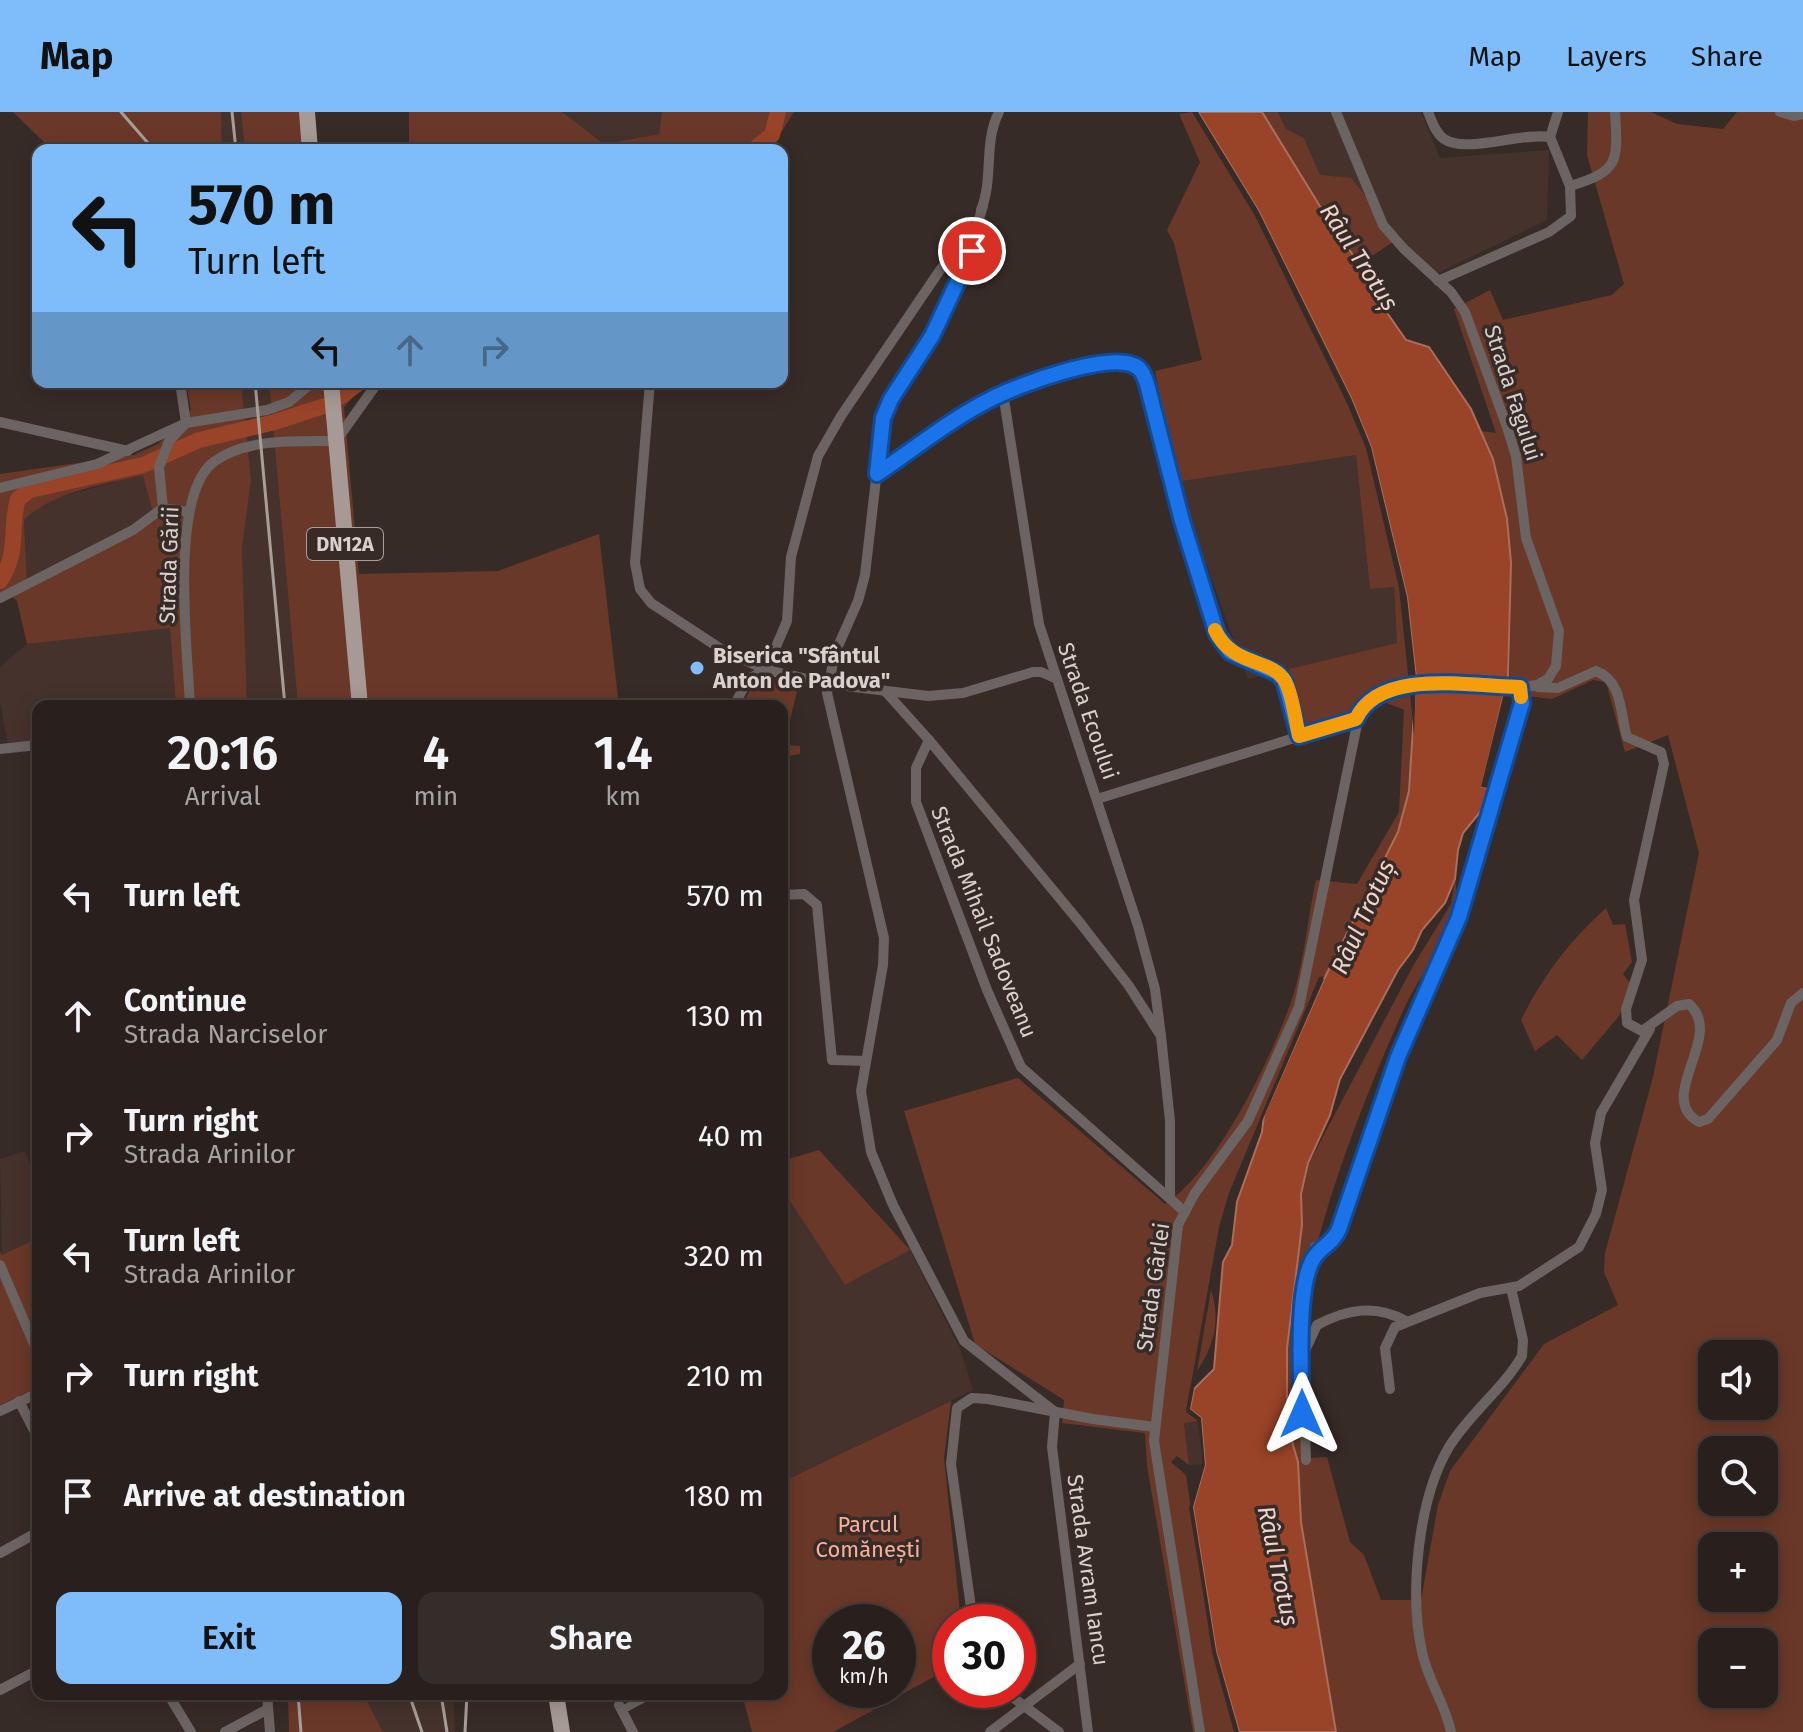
<!DOCTYPE html>
<html lang="en">
<head>
<meta charset="utf-8">
<style>
	body { margin:0; font-family:"Fira Sans",sans-serif; background:#352d2a; color:#f1f3f6; height:100vh; display:flex; flex-direction:column; font-size:30px; white-space:nowrap }
	* { box-sizing:border-box; margin:0 }
	p { font-size:26px; color:#a5a3a4 }
	.icon { flex:none; width:44px; height:44px; fill:none; stroke:currentColor; stroke-width:2; stroke-linecap:round; stroke-linejoin:round }
	.map { position:relative; flex:1; overflow:hidden }
	.panel { position:absolute; left:32px; top:588px; width:756px; height:1000px; display:flex; flex-direction:column; background:#29201d; border-radius:16px; box-shadow:0 4px 20px #0003,0 0 0 2px #453e3b }
	.panel>* { flex:none }
	.hud { position:absolute; left:32px; top:32px; width:756px; height:244px; border-radius:16px; box-shadow:0 4px 20px #0003,0 0 0 2px #453e3b; background:#7ebdf9; color:#111; overflow:hidden }
	.tools { position:absolute; left:1698px; top:1228px; display:grid; gap:16px }
	.tools a { display:grid; place-items:center; width:80px; height:80px; border-radius:16px; background:#29201d; box-shadow:0 4px 20px #0003,0 0 0 2px #453e3b; font-size:40px }
	.speed { position:absolute; left:812px; top:1492px; display:flex; gap:16px; font-size:40px; font-weight:700; text-align:center }
	.speed>* { display:grid; place-content:center; width:104px; height:104px; border-radius:50%; background:#29201d; box-shadow:0 4px 20px #0003,0 0 0 2px #453e3b; line-height:1 }
	.speed small { font-size:20px; font-weight:400 }
	.speed .limit { border:12px solid #d22; background:#fff; color:#111 }
	.pin { position:absolute; display:grid; place-items:center; width:68px; height:68px; color:#fff; margin:-34px; border:4px solid #fff; border-radius:50%; box-shadow:0 2px 8px #0007 }
	.me { position:absolute; width:88px; margin:-44px; rotate:0deg; stroke-linejoin:round; filter:drop-shadow(0 0 6px #0008) }
	.turn { display:flex; align-items:center; gap:28px; height:168px; padding:0 24px; font-size:36px }
	.turn .icon { width:104px; height:104px; stroke-width:2.5 }
	.turn b { display:block; font-size:56px; line-height:68px }
	.lanes { display:flex; align-items:center; height:76px; padding:0 24px; background:#0003; justify-content:center; gap:40px; direction:ltr }
	.lanes .off { opacity:.35 }
	.eta { display:flex; justify-content:space-evenly; align-items:center; height:136px; text-align:center }
	.eta b { font-size:48px; font-weight:600; line-height:56px }
	.cta { display:flex; gap:16px; margin-top:auto; padding:16px 24px }
	.cta a { flex:1; height:92px; border-radius:16px; background:#7ebdf9; color:#111; font-size:32px; font-weight:600; line-height:92px; text-align:center }
	.cta a+a { background:#352d2a; color:#f1f3f6 }
	ul { padding:0; list-style:none }
	li { display:flex; align-items:center; gap:24px; height:120px; padding:0 24px }
	li div { flex:1 }
	li b { display:block; font-size:30px }
	li em { font-style:normal }
	header { display:flex; align-items:center; gap:48px; box-sizing:border-box; height:112px; padding:0 40px; background:#7ebdf9; color:#111 }
	header strong { font-size:38px }
	nav { display:flex; gap:44px; margin-inline-start:auto; font-size:28px }
	.map>svg:first-child { display:block }
</style>
</head>
<body>
<header>
<strong>Map</strong>
<nav><a>Map</a><a>Layers</a><a>Share</a></nav>
</header>
<div class="map">
<svg width="1803" height="1620" viewBox="0 0 1803 1620">
	<rect width="100%" height="100%" fill="#372b27"/>
	<g fill="#45322c">
		<path d="M 221,0 L 241,0 L 245,38 L 222,38 Z"/>
		<path d="M 562,0 L 662,0 L 659,22 L 604,32 Z"/>
		<path d="M 1278,0 L 1421,0 L 1440,46 L 1549,38 L 1547,108 L 1436,162 L 1320,63 L 1304,26 L 1286,17 Z"/>
		<path d="M 241,270 L 269,270 L 298,594 L 247,594 L 242,436 L 251,368 Z"/>
		<path d="M 1356,343 L 1370,477 L 1394,475 L 1397,531 L 1248,567 L 1176,370 Z"/>
		<path d="M 143,362 L 155,409 L 27,471 L 24,408 L 32,400 L 56,386 Z"/>
		<path d="M 170,515 L 176,594 L 38,594 L 38,630 L 8,634 L 0,589 L 0,555 L 27,532 Z"/>
		<path d="M 25,1039 L 30,1053 L 38,1051 L 38,1126 L 2,1143 L 0,1047 Z"/>
		<path d="M 782,1077 L 845,1173 L 910,1138 L 961,1239 L 973,1278 L 782,1370 Z"/>
		<path d="M 1198,1309 L 1203,1352 L 1189,1353 L 1184,1311 Z"/>
		<path d="M 363,1582 L 453,1582 L 455,1620 L 383,1620 Z"/>
	</g>
	<g fill="#6a3829" fill-rule="evenodd">
		<path d="M 13,0 L 221,0 L 222,38 L 52,38 Z"/>
		<path d="M 241,0 L 300,0 L 303,38 L 245,38 Z"/>
		<path d="M 409,0 L 562,0 L 604,32 L 659,22 L 662,0 L 794,0 L 770,38 L 409,38 Z"/>
		<path d="M 1192,0 L 1255,104 L 1346,289 L 1366,336 L 1399,476 L 1412,600 L 1409,679 L 1398,720 L 1327,864 L 1319,865 L 1229,1081 L 1219,1115 L 1186,1300 L 1198,1309 L 1184,1311 L 1189,1353 L 1177,1344 L 1171,1350 L 1186,1363 L 1212,1540 L 1234,1620 L 1193,1620 L 1147,1354 L 1145,1321 L 1062,1311 L 1064,1288 L 975,1232 L 904,999 L 1018,966 L 1165,1092 C 1215,1060 1266,956 1287,901 C 1303,862 1307,809 1316,768 L 1357,772 L 1399,700 L 1404,598 C 1351,574 1365,599 1327,611 C 1319,613 1309,612 1301,613 L 1289,557 L 1397,531 L 1394,475 L 1370,477 L 1356,343 L 1176,370 L 1155,259 L 1202,248 L 1174,131 L 1167,118 L 1200,50 L 1179,2 Z"/>
		<path d="M 1262,0 L 1278,0 L 1286,17 L 1304,26 L 1320,63 L 1351,66 L 1399,126 L 1360,152 L 1301,66 Z"/>
		<path d="M 1588,0 L 1651,0 L 1677,12 L 1723,17 L 1737,0 L 1803,0 L 1803,1620 L 1336,1620 L 1301,1410 L 1298,1350 L 1287,1312 L 1287,1236 L 1302,1113 L 1301,1082 L 1307,1055 L 1413,854 L 1451,792 L 1455,767 C 1464,814 1421,857 1403,899 C 1356,1004 1284,1185 1297,1300 C 1299,1315 1306,1331 1311,1346 L 1327,1345 L 1350,1430 L 1364,1443 L 1381,1488 L 1421,1488 L 1438,1393 L 1450,1359 L 1544,1232 L 1618,1193 L 1604,1160 L 1605,1141 L 1653,965 L 1699,741 L 1668,623 L 1625,640 L 1606,570 L 1593,568 L 1552,587 L 1509,582 L 1511,493 L 1493,347 L 1481,319 L 1496,321 L 1454,197 L 1490,178 L 1503,208 L 1612,183 L 1624,172 L 1587,43 ZM 1712,1242 L 1764,1242 L 1764,1294 L 1712,1294 ZM 1712,1338 L 1764,1338 L 1764,1390 L 1712,1390 ZM 1712,1434 L 1764,1434 L 1764,1486 L 1712,1486 ZM 1712,1530 L 1764,1530 L 1764,1582 L 1712,1582 Z"/>
		<path d="M 186,270 L 241,270 L 251,368 L 242,436 L 247,594 L 176,594 L 170,516 L 27,532 L 17,489 L 10,482 L 0,486 L 0,362 L 134,343 L 158,332 L 191,298 ZM 143,363 L 155,409 L 27,470 L 24,408 C 54,379 103,373 143,363 Z"/>
		<path d="M 269,270 L 367,270 L 344,295 L 359,462 L 498,459 L 599,422 L 619,594 L 601,594 L 600,590 L 560,594 L 298,594 Z"/>
		<path d="M 766,568 L 798,575 L 784,633 L 800,634 L 800,642 L 782,645 L 782,594 L 742,594 L 751,576 Z"/>
		<path d="M 1606,796 L 1613,813 L 1625,812 L 1632,850 L 1623,862 L 1631,872 L 1619,904 L 1582,948 L 1557,923 L 1535,939 L 1521,908 C 1542,865 1570,828 1606,796 Z"/>
		<path d="M 819,1038 L 910,1138 L 845,1173 L 782,1077 L 782,1049 Z"/>
		<path d="M 38,1126 L 38,1275 L 0,1293 L 0,1139 L 2,1143 Z"/>
		<path d="M 1211,1178 C 1221,1208 1214,1234 1197,1259 Z"/>
		<path d="M 951,1289 L 944,1346 L 961,1510 L 950,1510 L 950,1556 L 833,1620 L 752,1620 L 742,1582 L 782,1582 L 782,1370 ZM 830,1510 L 898,1510 L 898,1578 L 830,1578 Z"/>
		<path d="M 288,1582 L 363,1582 L 383,1620 L 289,1620 Z"/>
	</g>
	<path fill="#994328" stroke="#ac6e5a" stroke-width="2" d="M 1198,0 L 1262,0 L 1334,117 L 1383,184 L 1379,189 L 1406,228 L 1429,235 L 1471,297 L 1493,347 L 1507,407 L 1511,451 L 1508,564 L 1482,675 L 1489,676 L 1481,699 L 1463,721 L 1458,738 L 1455,767 L 1445,791 L 1422,818 L 1413,838 L 1398,858 L 1340,967 L 1330,1003 L 1308,1051 L 1301,1082 L 1302,1113 L 1287,1236 L 1287,1312 L 1298,1350 L 1301,1410 L 1336,1620 L 1239,1620 L 1216,1539 L 1193,1395 L 1205,1353 L 1201,1306 L 1190,1297 L 1194,1277 L 1214,1257 L 1223,1150 L 1232,1133 L 1237,1090 L 1262,1020 L 1264,1003 L 1324,867 L 1398,720 L 1409,679 L 1416,566 L 1407,485 L 1371,335 L 1351,286 L 1258,98 Z"/>
	<g fill="#372b27">
		<path d="M 1194,0 L 1198,0 L 1258,98 L 1351,286 L 1371,335 L 1407,485 L 1416,566 L 1414,625 L 1403,486 L 1367,336 L 1348,288 L 1255,100 Z"/>
		<path d="M 1508,564 L 1509,577 L 1486,672 L 1490,672 L 1489,676 L 1481,675 Z"/>
		<path d="M 1321,865 L 1324,867 L 1259,1016 L 1260,1007 Z"/>
		<path d="M 1195,1271 L 1190,1297 L 1201,1306 L 1205,1353 L 1193,1395 L 1216,1539 L 1239,1620 L 1235,1620 L 1213,1540 L 1189,1396 L 1203,1351 L 1198,1309 L 1186,1298 L 1190,1276 Z"/>
	</g>
	<g fill="none" stroke-linecap="round" stroke-linejoin="round">
		<g stroke="#994328" stroke-width="16">
			<path d="M 753,38 L 772,23 L 778,0"/>
			<path d="M 337,287 L 360,270"/>
			<path d="M 0,469 C 20,439 9,417 18,387 L 30,378 L 143,353 L 199,328 L 275,310 L 327,293"/>
		</g>
		<path stroke="#6b6462" stroke-width="8" d="M 622,1598 L 652,1582"/>
		<g stroke="#6b6462" stroke-width="10">
			<path d="M 1428,0 C 1432,9 1435,21 1444,27 C 1466,42 1521,20 1550,25 L 1570,74"/>
			<path d="M 1780,0 L 1794,4 L 1803,2"/>
			<path d="M 1550,25 L 1558,0"/>
			<path d="M 983,94 L 958,175 L 883,306 L 865,463 L 858,489 L 835,541 L 827,581 L 884,826 L 883,853 L 861,979 L 871,1040 L 893,1093 L 964,1229 L 1055,1300 L 1052,1335 L 1088,1620"/>
			<path d="M 981,98 C 994,66 983,31 999,0"/>
			<path d="M 1438,169 L 1549,120 L 1571,104 L 1570,74 C 1620,59 1618,49 1615,0"/>
			<path d="M 650,270 L 635,451 L 640,477 L 651,491 L 721,537 L 766,558 L 830,572 L 928,584 L 963,581 L 1033,560 L 1041,560 L 1057,567"/>
			<path d="M 1003,281 L 1039,512 L 1138,814 L 1155,877 L 1161,924"/>
			<path d="M 0,310 L 128,339"/>
			<path d="M 877,362 C 914,337 950,308 990,287 C 1021,271 1104,241 1137,254 L 1147,272 L 1182,409 L 1217,522 L 1230,540 L 1277,561 L 1284,568 L 1299,624"/>
			<path d="M 0,376 L 97,352 L 186,311 L 267,298 L 289,290 L 313,270"/>
			<path d="M 163,396 L 159,355 L 169,329 L 186,311 L 180,270"/>
			<path d="M 0,486 L 133,418 L 163,396 L 188,400"/>
			<path d="M 766,558 L 787,509 L 791,445 L 818,344 L 841,304 L 940,158 L 973,116"/>
			<path d="M 1538,575 L 1558,576 L 1596,559 C 1623,569 1620,602 1627,625 L 1661,640 L 1664,652 L 1634,788 L 1642,848 L 1626,897 L 1627,911 L 1642,919 L 1677,894 L 1689,892 C 1726,924 1654,985 1699,1010 L 1708,1007 L 1777,928 L 1791,891 L 1803,881"/>
			<path d="M 885,579 L 929,628 L 916,656 L 916,690 L 987,878 L 1021,955 L 1185,1100"/>
			<path d="M 190,594 C 188,541 168,381 215,349 C 247,326 298,329 336,329 L 378,270"/>
			<path d="M 734,594 L 748,567 L 766,558"/>
			<path d="M 929,628 L 1081,812 L 1129,874 L 1161,924 L 1170,1009 L 1170,1084"/>
			<path d="M 0,637 L 38,633"/>
			<path d="M 1097,687 L 1356,607"/>
			<path d="M 782,783 L 804,782 L 817,793 L 832,948 L 866,949"/>
			<path d="M 1315,1135 L 1326,1136 L 1334,1130 L 1398,945 L 1459,805 L 1522,591 L 1520,575"/>
			<path d="M 0,1153 L 38,1241"/>
			<path d="M 1303,1237 C 1302,1205 1296,1157 1326,1137"/>
			<path d="M 1390,1277 L 1385,1236 L 1395,1215 L 1480,1181 L 1519,1174 L 1579,1135 L 1596,1102 L 1602,1078 L 1595,1031 L 1601,1001 L 1650,917"/>
			<path d="M 19,1289 L 38,1326"/>
			<path d="M 0,1299 L 38,1281"/>
			<path d="M 1306,1348 L 1303,1243 L 1317,1213 C 1347,1197 1376,1192 1406,1209"/>
			<path d="M 0,1441 L 38,1420"/>
			<path d="M 973,1510 L 951,1352 L 957,1296 L 972,1286 L 988,1287 L 1093,1307 L 1155,1315"/>
			<path d="M 0,1578 L 38,1558"/>
			<path d="M 1003,1578 L 1059,1620"/>
			<path d="M 168,1582 L 191,1620"/>
			<path d="M 267,1582 L 270,1620"/>
			<path d="M 619,1593 L 633,1620"/>
			<path d="M 225,1620 L 268,1597"/>
			<path d="M 990,1620 L 1080,1552"/>
			<path d="M 1200,1620 L 1154,1329 L 1178,1113 L 1195,1081 L 1248,1009 L 1299,895 L 1360,598 C 1411,552 1477,586 1537,573 L 1548,567 L 1556,554 L 1559,519 L 1526,426 L 1516,344 L 1507,315 L 1465,200 L 1451,180 L 1404,137 L 1383,113 L 1336,0"/>
			<path d="M 1451,1620 C 1445,1591 1428,1569 1422,1540 C 1409,1481 1418,1387 1449,1335 C 1469,1302 1503,1277 1522,1244 L 1523,1228 L 1511,1176"/>
		</g>
		<g stroke="#a79a96" stroke-width="16">
			<path d="M 307,0 L 310,38"/>
			<path d="M 331,270 L 360,594"/>
			<path d="M 556,1582 L 562,1620"/>
		</g>
		<g stroke="#a79e9a" stroke-width="3">
			<path d="M 121,0 L 154,38"/>
			<path d="M 232,0 L 236,38"/>
			<path d="M 255,270 L 285,594"/>
			<path d="M 298,1582 L 301,1620"/>
			<path d="M 409,1582 L 422,1620"/>
			<path d="M 441,1582 L 447,1620"/>
			<path d="M 465,1620 L 467,1582"/>
		</g>
	</g>
	<g fill="none" stroke-linecap="round" stroke-linejoin="round">
		<defs>
			<path id="route" d="M 972,139 L 932,224 L 891,287 L 883,306 L 877,362 C 914,337 951,307 991,287 C 1018,273 1105,241 1133,253 C 1142,256 1144,264 1147,272 L 1182,409 L 1217,522 L 1230,540 L 1277,561 L 1284,568 L 1299,624 L 1356,607 C 1380,555 1473,575 1520,575 L 1522,591 L 1459,805 L 1398,945 L 1339,1117 C 1333,1132 1318,1136 1312,1149 C 1296,1180 1301,1265 1302,1302"/>
		</defs>
		<use href="#route" stroke="#114b97" stroke-width="20"/>
		<use href="#route" stroke="#1a73e8" stroke-width="14"/>
		<path stroke="#f59e0b" stroke-width="14" d="M 1215,518 C 1232,555 1272,546 1285,569 C 1293,584 1295,607 1299,624 L 1356,607 C 1380,555 1473,575 1520,575 L 1521,585"/>
	</g>
	<circle fill="#7ebdf9" stroke="#372b27" stroke-width="3" cx="697" cy="556" r="8"/>
	<g text-anchor="middle" dominant-baseline="central" stroke-width="7" stroke-linejoin="round" paint-order="stroke">
		<rect fill="#372b27" stroke="#a89f9c" stroke-width="2" x="307" y="416" width="76" height="32" rx="6"/>
		<g font-size="20" font-weight="bold" fill="#d9d1ce">
			<text x="345" y="432">DN12A</text>
		</g>
		<g font-size="22" fill="#d9d1ce" stroke="#372b27">
			<text transform="translate(1513 281) rotate(72)">Strada Fagului</text>
			<text transform="translate(169 453) rotate(-88)">Strada Gării</text>
			<text transform="translate(1088 599) rotate(71)">Strada Ecoului</text>
			<text transform="translate(984 810) rotate(68)">Strada Mihail Sadoveanu</text>
			<text transform="translate(1153 1175) rotate(-82)">Strada Gârlei</text>
			<text transform="translate(1088 1458) rotate(82)">Strada Avram Iancu</text>
		</g>
		<g font-size="22" font-weight="bold" fill="#d9d1ce" stroke="#372b27" text-anchor="start">
			<text x="713" y="543">Biserica "Sfântul<tspan x="713" dy="25">Anton de Padova"</tspan></text>
		</g>
		<g font-size="22" fill="#f9b09a" stroke="#372b27">
			<text x="868" y="1412">Parcul<tspan x="868" dy="25">Comănești</tspan></text>
		</g>
		<g font-size="24" font-style="italic" fill="#eed4cc" stroke="#372b27">
			<text transform="translate(1359 145) rotate(57)">Râul Trotuș</text>
			<text transform="translate(1363 805) rotate(-66)">Râul Trotuș</text>
			<text transform="translate(1278 1454) rotate(78)">Râul Trotuș</text>
		</g>
	</g>
</svg>
<div class="tools">
<a><svg class="icon" aria-label="sound" viewBox="0 0 24 24"><path d="M4 9h4l5-4v14l-5-4H4zM17 9q2 3 0 6"/></svg></a>
<a><svg class="icon" aria-label="search" viewBox="0 0 24 24"><circle cx="10" cy="10" r="6"/><path d="M15 15l6 6"/></svg></a>
<a>+</a>
<a>−</a>
</div>
<div class="speed"><div>26<small>km/h</small></div><div class="limit">30</div></div>
<div class="pin" style="left:972px;top:139px;background:#d93025"><svg class="icon" aria-label="arrive" viewBox="0 0 24 24"><path d="M6 21V4h12l-3 4 3 4H6"/></svg></div>
<svg class="me" style="left:1302px;top:1302px" viewBox="-20 -20 40 40"><path d="M0-17L14 15 0 8-14 15z" fill="#1a73e8" stroke="#fff" stroke-width="4"/></svg>
<div class="hud">
<div class="turn"><svg class="icon" aria-label="left" viewBox="0 0 24 24"><path d="M17 20v-9H6M10 6l-5 5 5 5"/></svg><div><b>570 m</b>Turn left</div></div>
<div class="lanes"><svg class="icon" aria-label="left" viewBox="0 0 24 24"><path d="M17 20v-9H6M10 6l-5 5 5 5"/></svg><svg class="icon off" aria-label="ahead" viewBox="0 0 24 24"><path d="M12 20V5M6 11l6-6 6 6"/></svg><svg class="icon off" aria-label="right" viewBox="0 0 24 24"><path d="M7 20v-9h11M14 6l5 5-5 5"/></svg></div>
</div>
<section class="panel">
<div class="eta">
<div><b>20:16</b><p>Arrival</p></div>
<div><b>4</b><p>min</p></div>
<div><b>1.4</b><p>km</p></div>
</div>
<ul>
<li><svg class="icon" aria-label="left" viewBox="0 0 24 24"><path d="M17 20v-9H6M10 6l-5 5 5 5"/></svg><div><b>Turn left</b></div><em>570 m</em></li>
<li><svg class="icon" aria-label="ahead" viewBox="0 0 24 24"><path d="M12 20V5M6 11l6-6 6 6"/></svg><div><b>Continue</b><p>Strada Narciselor</p></div><em>130 m</em></li>
<li><svg class="icon" aria-label="right" viewBox="0 0 24 24"><path d="M7 20v-9h11M14 6l5 5-5 5"/></svg><div><b>Turn right</b><p>Strada Arinilor</p></div><em>40 m</em></li>
<li><svg class="icon" aria-label="left" viewBox="0 0 24 24"><path d="M17 20v-9H6M10 6l-5 5 5 5"/></svg><div><b>Turn left</b><p>Strada Arinilor</p></div><em>320 m</em></li>
<li><svg class="icon" aria-label="right" viewBox="0 0 24 24"><path d="M7 20v-9h11M14 6l5 5-5 5"/></svg><div><b>Turn right</b></div><em>210 m</em></li>
<li><svg class="icon" aria-label="arrive" viewBox="0 0 24 24"><path d="M6 21V4h12l-3 4 3 4H6"/></svg><div><b>Arrive at destination</b></div><em>180 m</em></li>
</ul>
<div class="cta"><a>Exit</a><a>Share</a></div>
</section>
</div>
</body>
</html>
